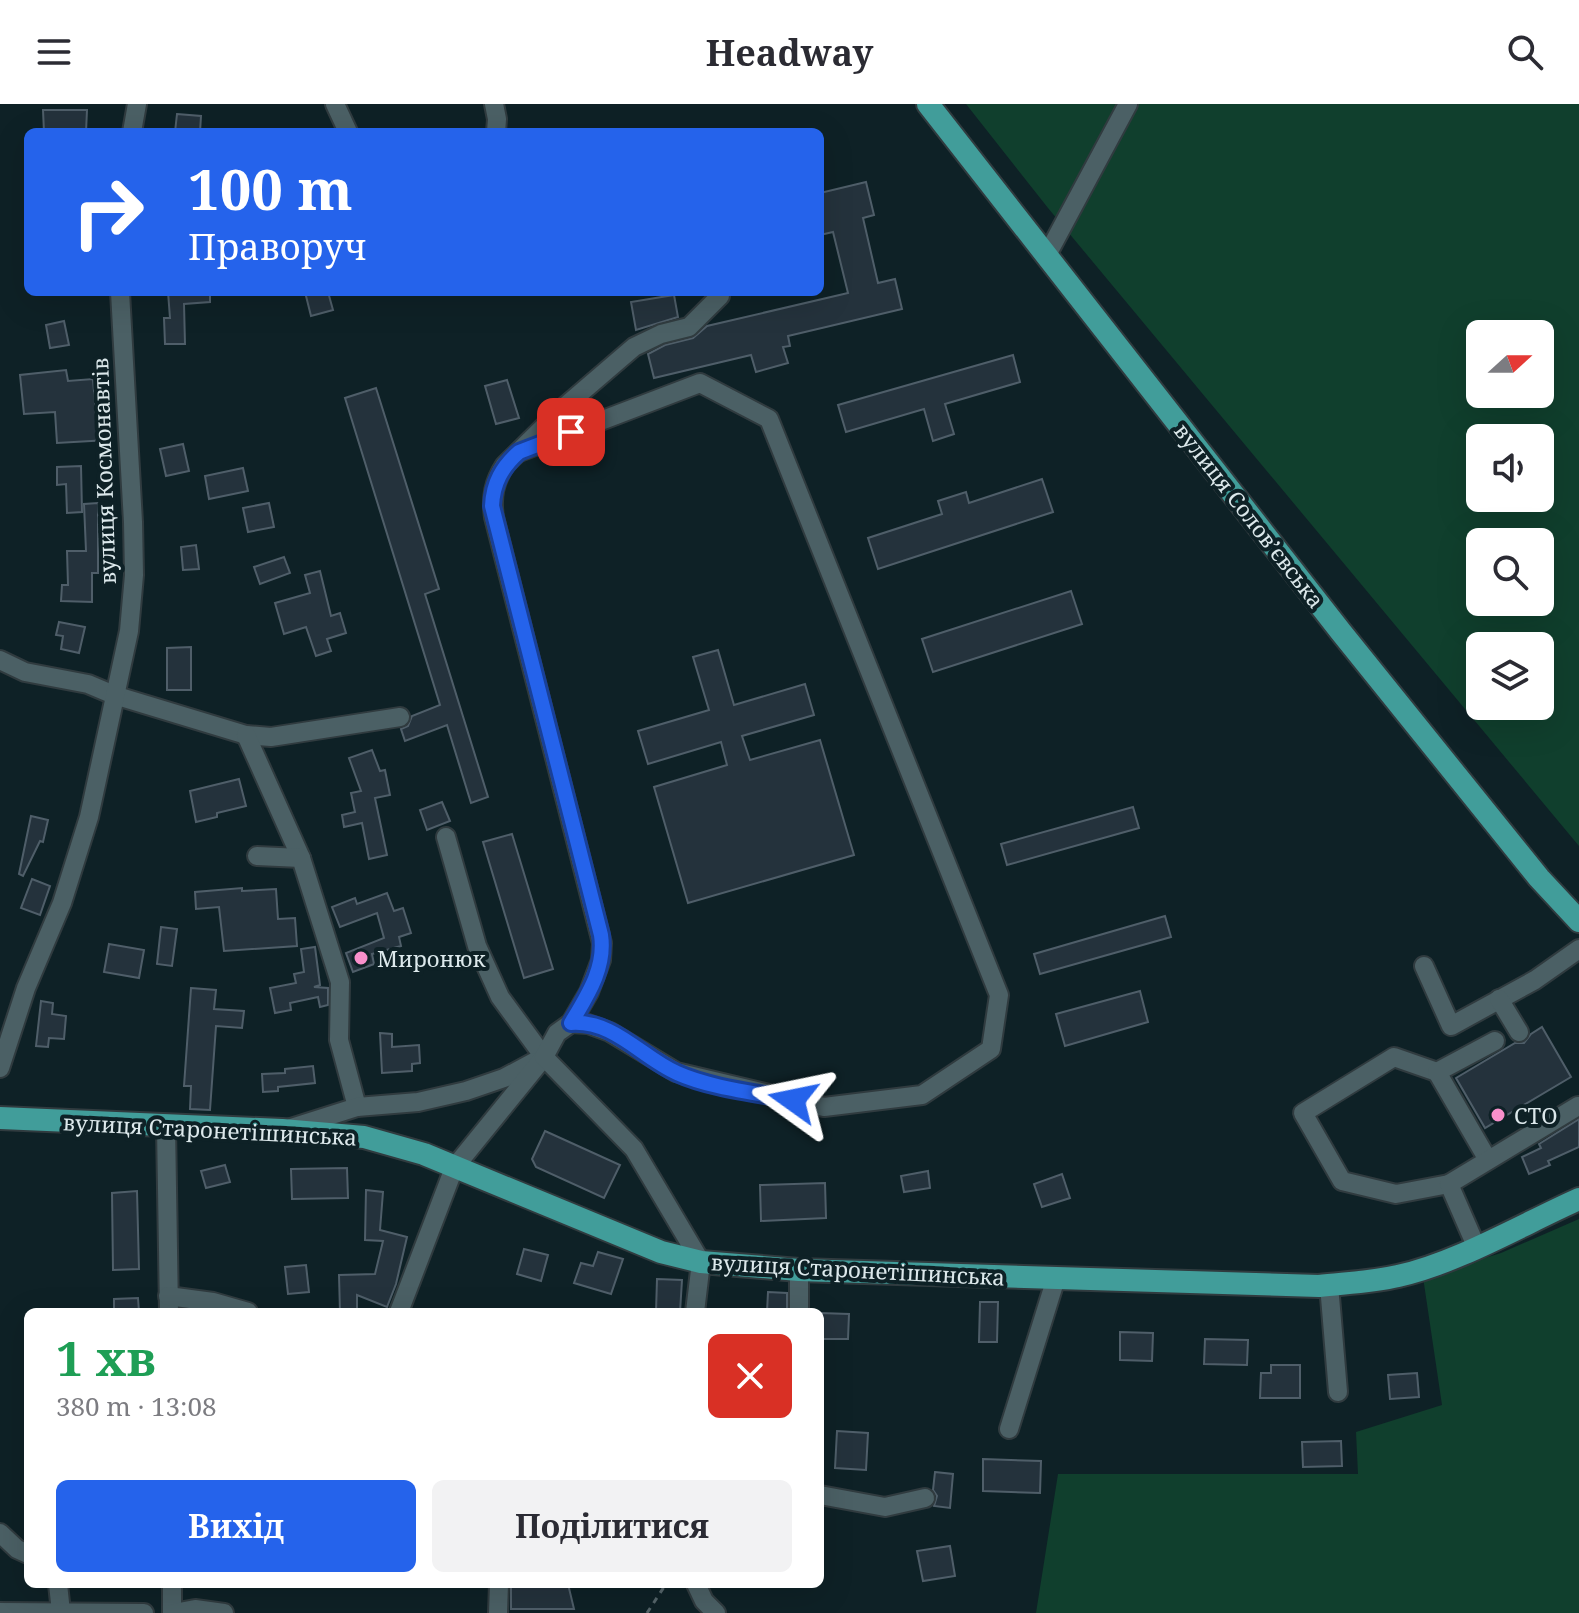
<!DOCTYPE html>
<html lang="uk">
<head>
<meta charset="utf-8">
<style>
	body { margin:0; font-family:"Noto Serif",serif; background:#f2f2f3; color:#2b2b33; height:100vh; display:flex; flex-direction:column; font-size:30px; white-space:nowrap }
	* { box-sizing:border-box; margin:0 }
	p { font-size:26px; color:#7c7c81 }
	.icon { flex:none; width:44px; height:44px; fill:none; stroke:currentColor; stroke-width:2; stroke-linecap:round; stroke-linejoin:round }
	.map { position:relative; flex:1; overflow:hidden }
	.panel { position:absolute; left:24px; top:1204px; width:800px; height:280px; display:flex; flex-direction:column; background:#fff; border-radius:12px; box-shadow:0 8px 32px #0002 }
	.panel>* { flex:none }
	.guide { position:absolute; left:24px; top:24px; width:800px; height:168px; border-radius:12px; box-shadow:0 8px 32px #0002; background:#2563eb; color:#fff; overflow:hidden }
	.needle { width:52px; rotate:69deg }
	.buttons { position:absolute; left:1466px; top:216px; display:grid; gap:16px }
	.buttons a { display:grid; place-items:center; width:88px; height:88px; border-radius:12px; background:#fff; box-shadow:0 8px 32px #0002; font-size:40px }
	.pin { position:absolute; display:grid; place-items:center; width:68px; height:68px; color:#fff; margin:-34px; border-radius:16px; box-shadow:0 4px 12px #0006 }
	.me { position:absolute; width:88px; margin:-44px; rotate:282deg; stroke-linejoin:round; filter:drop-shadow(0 0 6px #0008) }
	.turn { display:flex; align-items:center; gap:28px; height:168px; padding:0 32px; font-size:36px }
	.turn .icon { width:104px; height:104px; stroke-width:2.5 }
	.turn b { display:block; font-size:56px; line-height:68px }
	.round { display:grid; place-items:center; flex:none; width:84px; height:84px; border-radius:12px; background:#f2f2f3 }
	.head { display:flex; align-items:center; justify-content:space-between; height:136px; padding:0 32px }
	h1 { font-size:48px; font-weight:700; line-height:60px; color:#1e9e55 }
	.action { display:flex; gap:16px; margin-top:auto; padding:16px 32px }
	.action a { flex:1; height:92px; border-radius:12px; background:#2563eb; color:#fff; font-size:32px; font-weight:700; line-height:92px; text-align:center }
	.action a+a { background:#f2f2f3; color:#2b2b33 }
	header { display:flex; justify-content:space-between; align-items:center; height:104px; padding:0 32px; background:#fff; font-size:36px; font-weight:700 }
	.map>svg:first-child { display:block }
</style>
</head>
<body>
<header><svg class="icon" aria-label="menu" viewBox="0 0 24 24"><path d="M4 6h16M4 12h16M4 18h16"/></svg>Headway<svg class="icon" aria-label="search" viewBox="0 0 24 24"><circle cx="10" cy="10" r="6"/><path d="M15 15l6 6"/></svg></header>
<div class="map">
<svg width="1579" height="1509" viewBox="0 0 1579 1509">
	<rect width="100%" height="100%" fill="#0e2126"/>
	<g fill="#103f2d" fill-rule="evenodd">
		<path d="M 966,0 L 1579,0 L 1579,742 L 1048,104 ZM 1480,230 L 1540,230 L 1540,290 L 1480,290 ZM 1480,334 L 1540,334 L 1540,394 L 1480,394 ZM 1480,438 L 1540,438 L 1540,498 L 1480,498 ZM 1480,542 L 1540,542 L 1540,602 L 1480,602 Z"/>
		<path d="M 1579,1115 L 1579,1509 L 1036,1509 L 1058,1370 L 1358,1370 L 1356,1328 L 1442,1301 L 1423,1173 L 1501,1149 Z"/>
	</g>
	<g fill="#24323c" stroke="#4f5e69" stroke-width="2">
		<path d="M 43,6 L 87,6 L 86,28 L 44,28 Z"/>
		<path d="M 177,10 L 201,12 L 200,28 L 175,28 Z"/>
		<path d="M 866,78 L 874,111 L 863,114 L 878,179 L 895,175 L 902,205 L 788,232 L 790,242 L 783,243 L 788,259 L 756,268 L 751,251 L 654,274 L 648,250 L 665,241 L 693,234 L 707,222 L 848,189 L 833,128 L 820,131 L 820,89 Z"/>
		<path d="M 168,188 L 210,188 L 210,198 L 184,200 L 185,240 L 165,240 L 164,214 L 170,214 Z"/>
		<path d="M 305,188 L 328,188 L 333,206 L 311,212 Z"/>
		<path d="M 674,191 L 678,213 L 636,226 L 631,198 Z"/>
		<path d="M 64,217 L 69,241 L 50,244 L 46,221 Z"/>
		<path d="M 1013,251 L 1020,278 L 945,300 L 954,330 L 933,337 L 924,305 L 846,328 L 838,301 Z"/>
		<path d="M 66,266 L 68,277 L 93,275 L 96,312 L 105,311 L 108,336 L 57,339 L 55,308 L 24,310 L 20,271 Z"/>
		<path d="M 507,276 L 519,314 L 496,320 L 485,282 Z"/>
		<path d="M 376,284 L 439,485 L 425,490 L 488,693 L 471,699 L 447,621 L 405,637 L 401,625 L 408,622 L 412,612 L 440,601 L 345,294 Z"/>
		<path d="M 183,340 L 189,367 L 166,372 L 160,345 Z"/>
		<path d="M 81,362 L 82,408 L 67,409 L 66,380 L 57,381 L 57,363 Z"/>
		<path d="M 243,364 L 248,387 L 209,395 L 205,372 Z"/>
		<path d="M 1042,375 L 1053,408 L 878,465 L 868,434 L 942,410 L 938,397 L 966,388 L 969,399 Z"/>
		<path d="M 98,399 L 98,469 L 92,469 L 92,498 L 61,497 L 62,481 L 68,481 L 67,447 L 86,447 L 84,400 Z"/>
		<path d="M 269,399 L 274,423 L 248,428 L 243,404 Z"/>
		<path d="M 196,441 L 199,465 L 183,466 L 181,443 Z"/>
		<path d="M 284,453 L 290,469 L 260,480 L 254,463 Z"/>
		<path d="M 320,467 L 331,512 L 340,509 L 346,529 L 327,535 L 331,547 L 316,552 L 306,523 L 284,530 L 275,499 L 310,489 L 305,471 Z"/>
		<path d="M 1071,487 L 1082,520 L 933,568 L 922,535 Z"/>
		<path d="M 59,518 L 85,523 L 79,549 L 61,545 L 63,532 L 56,531 Z"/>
		<path d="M 191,543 L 191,586 L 167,586 L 167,544 Z"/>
		<path d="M 718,546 L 734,601 L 805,580 L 814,611 L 742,632 L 750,656 L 820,636 L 854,751 L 688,799 L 654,683 L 727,661 L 721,638 L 648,660 L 638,627 L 709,606 L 693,553 Z"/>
		<path d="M 372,646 L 380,667 L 385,666 L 390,691 L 375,694 L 387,751 L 369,755 L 362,719 L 344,723 L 342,711 L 355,708 L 351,689 L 361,687 L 349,654 Z"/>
		<path d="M 239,675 L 246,702 L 217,709 L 217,713 L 196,718 L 190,687 Z"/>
		<path d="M 442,698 L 450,717 L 427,726 L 420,706 Z"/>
		<path d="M 1133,703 L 1139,724 L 1007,761 L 1001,740 Z"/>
		<path d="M 31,712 L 48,716 L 43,738 L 40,737 L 23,772 L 19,770 Z"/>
		<path d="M 512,730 L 553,865 L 524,874 L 483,738 Z"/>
		<path d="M 32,775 L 50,782 L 40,811 L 21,804 Z"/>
		<path d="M 242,784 L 242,787 L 276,785 L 278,815 L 295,814 L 297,842 L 224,847 L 219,803 L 196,805 L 195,788 Z"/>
		<path d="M 387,789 L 394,807 L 403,804 L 411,829 L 399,833 L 401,842 L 372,850 L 374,860 L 353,868 L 346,849 L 384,834 L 377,809 L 340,823 L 332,803 L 355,794 L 357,800 Z"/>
		<path d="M 1165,812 L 1171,833 L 1040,870 L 1034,850 Z"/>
		<path d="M 161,823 L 177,825 L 172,862 L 157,860 Z"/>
		<path d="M 109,840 L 144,846 L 139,874 L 104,868 Z"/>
		<path d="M 315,843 L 320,881 L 314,883 L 328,884 L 328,901 L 320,903 L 318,893 L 290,899 L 291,906 L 275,909 L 270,884 L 296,879 L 294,870 L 304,868 L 301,845 Z"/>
		<path d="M 191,884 L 216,886 L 214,905 L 244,907 L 242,924 L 216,922 L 210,1006 L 190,1005 L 191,982 L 184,982 Z"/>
		<path d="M 1140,887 L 1148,918 L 1065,942 L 1056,910 Z"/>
		<path d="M 41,897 L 53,899 L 52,910 L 66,912 L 64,935 L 49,934 L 48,943 L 36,942 Z"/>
		<path d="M 1542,923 L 1571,973 L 1485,1024 L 1456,974 L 1515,939 L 1524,939 L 1531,930 Z"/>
		<path d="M 380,929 L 392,930 L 392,943 L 419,941 L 420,959 L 412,960 L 412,967 L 382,969 Z"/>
		<path d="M 313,962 L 315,979 L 278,983 L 278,987 L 263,988 L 262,970 L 285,969 L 285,965 Z"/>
		<path d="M 1579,1015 L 1579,1043 L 1548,1057 L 1550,1061 L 1529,1070 L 1522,1053 L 1541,1044 L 1539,1040 Z"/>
		<path d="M 545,1027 L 620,1061 L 604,1094 L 536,1063 L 532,1055 Z"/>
		<path d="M 225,1061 L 230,1078 L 206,1084 L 201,1067 Z"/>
		<path d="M 347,1064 L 348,1094 L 292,1095 L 291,1065 Z"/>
		<path d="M 928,1067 L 930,1084 L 904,1088 L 901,1072 Z"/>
		<path d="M 1062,1070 L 1070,1094 L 1042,1103 L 1034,1080 Z"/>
		<path d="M 825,1079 L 826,1114 L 761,1117 L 760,1081 Z"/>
		<path d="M 366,1086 L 383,1088 L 380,1126 L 407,1133 L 396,1180 L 387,1203 L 357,1191 L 357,1208 L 340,1208 L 339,1171 L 375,1170 L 383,1137 L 365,1136 Z"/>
		<path d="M 137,1087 L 139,1165 L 113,1166 L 112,1089 Z"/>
		<path d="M 524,1145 L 548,1151 L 541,1177 L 517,1170 Z"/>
		<path d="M 598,1148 L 623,1155 L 611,1190 L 574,1179 L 581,1159 L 593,1162 Z"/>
		<path d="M 306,1161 L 309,1188 L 288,1190 L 285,1163 Z"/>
		<path d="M 657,1175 L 682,1176 L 680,1208 L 656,1208 Z"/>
		<path d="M 768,1188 L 787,1189 L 787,1208 L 767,1208 Z"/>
		<path d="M 138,1194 L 139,1208 L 114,1208 L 114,1195 Z"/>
		<path d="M 980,1198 L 998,1198 L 997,1238 L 979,1238 Z"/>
		<path d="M 820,1209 L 849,1210 L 848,1235 L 820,1235 Z"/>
		<path d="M 1120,1228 L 1153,1229 L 1152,1257 L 1120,1256 Z"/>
		<path d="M 1205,1235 L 1248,1236 L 1247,1261 L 1204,1260 Z"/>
		<path d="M 1271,1261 L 1300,1261 L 1300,1294 L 1260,1294 L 1261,1269 L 1271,1269 Z"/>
		<path d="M 1417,1269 L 1419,1293 L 1390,1295 L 1388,1271 Z"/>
		<path d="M 837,1327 L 868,1329 L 866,1366 L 835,1364 Z"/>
		<path d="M 1341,1337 L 1342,1362 L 1303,1363 L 1302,1338 Z"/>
		<path d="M 983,1355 L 1041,1357 L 1040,1389 L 983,1387 Z"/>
		<path d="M 935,1368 L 953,1370 L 950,1404 L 934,1402 L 937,1392 L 933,1386 Z"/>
		<path d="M 950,1442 L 955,1472 L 923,1477 L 917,1447 Z"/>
		<path d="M 511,1480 L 568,1480 L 574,1505 L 511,1505 Z"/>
	</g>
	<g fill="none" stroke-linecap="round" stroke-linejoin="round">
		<defs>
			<g id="minor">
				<path d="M 335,0 L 348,28"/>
				<path d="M 494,0 L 497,15 L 496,28"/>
				<path d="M 132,28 L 137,0"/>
				<path d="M 1047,151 L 1128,0"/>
				<path d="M 519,348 L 700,279 L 769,315 L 999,891 L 991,945 L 922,991 L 824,1003 L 676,968 L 610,928 L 588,920 L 571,919"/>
				<path d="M 0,556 L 25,568 L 88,580 L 114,591 L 246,631 L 271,633 L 400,613"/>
				<path d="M 246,631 L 301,754"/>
				<path d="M 446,733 L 477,842 L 500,893 L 544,953"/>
				<path d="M 257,752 L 301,754 L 340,878 L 339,936 L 357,1003"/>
				<path d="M 1424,862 L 1451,922 L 1535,876 L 1579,845"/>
				<path d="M 1499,895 L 1519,928"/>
				<path d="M 0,964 L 26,884 L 62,799 L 89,713 L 129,527 L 134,471 L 133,418 L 120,188"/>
				<path d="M 1437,968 L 1394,953 L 1303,1009 L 1342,1077 L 1396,1090 L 1449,1080"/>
				<path d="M 166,1022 L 169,1208"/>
				<path d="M 291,1024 L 357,1003 L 418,998 L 466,987 L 504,974 L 534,958"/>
				<path d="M 1488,1056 L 1437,968 L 1495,937"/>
				<path d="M 1476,1142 L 1449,1080 L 1578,1002"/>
				<path d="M 1329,1181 L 1338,1288"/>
				<path d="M 168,1192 L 213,1198 L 248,1208"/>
				<path d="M 399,1208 L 454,1064 L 544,953"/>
				<path d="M 695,1208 L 701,1158 L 634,1045 L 544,953 L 557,929 L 571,919 L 589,888 L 601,856 L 602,839 L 494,413 C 491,393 494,378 505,361 L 563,304 L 634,243 L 661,230 L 689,223 L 720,192"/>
				<path d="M 799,1208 L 799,1166"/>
				<path d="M 1009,1325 L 1056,1174"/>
				<path d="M 820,1391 L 885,1403 L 925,1394"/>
				<path d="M 0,1429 L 17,1445 L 28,1450"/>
				<path d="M 58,1480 L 61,1508"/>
				<path d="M 172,1480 L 172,1509"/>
				<path d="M 696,1480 L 704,1497 L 716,1509"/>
				<path d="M 0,1508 L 144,1509"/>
				<path d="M 174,1509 L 195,1505 L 224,1509"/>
				<path d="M 498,1509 L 499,1480"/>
			</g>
			<g id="major">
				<path d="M 928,0 L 1341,528 L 1539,774 L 1579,817"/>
				<path d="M 0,1014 L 282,1026 L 364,1033 L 424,1050 L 661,1148 L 701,1158 L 799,1166 L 1319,1182 C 1345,1179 1372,1178 1398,1172 C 1457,1159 1523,1120 1579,1095"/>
			</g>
		</defs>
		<use href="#minor" stroke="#303b3f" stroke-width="22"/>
		<use href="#major" stroke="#303b3f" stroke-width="26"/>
		<path stroke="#55656a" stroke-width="3" stroke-dasharray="6 6" stroke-linecap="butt" d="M 647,1509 L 666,1480"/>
		<use href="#minor" stroke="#4b6065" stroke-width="18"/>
		<use href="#major" stroke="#419d9a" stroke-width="22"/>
	</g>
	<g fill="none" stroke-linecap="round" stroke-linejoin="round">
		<defs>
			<path id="route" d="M 571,328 L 519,348 C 502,363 493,379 492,402 L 601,831 C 606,864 587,892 571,919 C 614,916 641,953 677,969 C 710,984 757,989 793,996"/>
		</defs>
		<use href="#route" stroke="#184099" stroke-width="20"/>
		<use href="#route" stroke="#2563eb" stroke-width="14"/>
	</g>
	<g fill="#f890cb" stroke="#0e2126" stroke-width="3">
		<circle cx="361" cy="854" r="8"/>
		<circle cx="1498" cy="1011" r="8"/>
	</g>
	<g text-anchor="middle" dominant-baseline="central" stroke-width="8" stroke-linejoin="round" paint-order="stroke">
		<g font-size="22" fill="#dce8eb" stroke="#0e2126">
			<text transform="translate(103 367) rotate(-92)">вулиця Космонавтів</text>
			<text transform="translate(1250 411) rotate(52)">вулиця Соловʼєвська</text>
			<text transform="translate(210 1025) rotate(3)">вулиця Старонетішинська</text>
			<text transform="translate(858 1165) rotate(3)">вулиця Старонетішинська</text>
		</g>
		<g font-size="22" fill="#dce8eb" stroke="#0e2126" text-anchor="start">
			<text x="377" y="854">Миронюк</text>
			<text x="1514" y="1011">СТО</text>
		</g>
	</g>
</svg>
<div class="buttons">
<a><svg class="needle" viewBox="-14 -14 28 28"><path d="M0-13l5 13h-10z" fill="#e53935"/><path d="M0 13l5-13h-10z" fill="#7c7c81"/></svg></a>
<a><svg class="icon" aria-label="sound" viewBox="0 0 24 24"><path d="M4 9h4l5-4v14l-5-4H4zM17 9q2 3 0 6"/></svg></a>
<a><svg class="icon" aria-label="search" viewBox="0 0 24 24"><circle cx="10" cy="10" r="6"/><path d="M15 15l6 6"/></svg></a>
<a><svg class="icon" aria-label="layers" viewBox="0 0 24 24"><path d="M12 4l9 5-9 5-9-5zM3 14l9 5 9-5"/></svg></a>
</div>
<div class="pin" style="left:571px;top:328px;background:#d93025"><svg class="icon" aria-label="arrive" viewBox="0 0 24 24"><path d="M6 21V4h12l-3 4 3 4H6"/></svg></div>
<svg class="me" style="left:793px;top:996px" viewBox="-20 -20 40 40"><path d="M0-17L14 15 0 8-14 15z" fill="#2563eb" stroke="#fff" stroke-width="4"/></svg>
<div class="guide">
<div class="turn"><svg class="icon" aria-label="right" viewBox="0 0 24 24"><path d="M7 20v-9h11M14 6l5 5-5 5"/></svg><div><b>100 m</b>Праворуч</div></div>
</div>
<section class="panel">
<div class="head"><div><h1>1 хв</h1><p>380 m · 13:08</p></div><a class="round" style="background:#d93025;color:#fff"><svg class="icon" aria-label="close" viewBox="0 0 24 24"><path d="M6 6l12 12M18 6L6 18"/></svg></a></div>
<div class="action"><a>Вихід</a><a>Поділитися</a></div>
</section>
</div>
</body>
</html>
